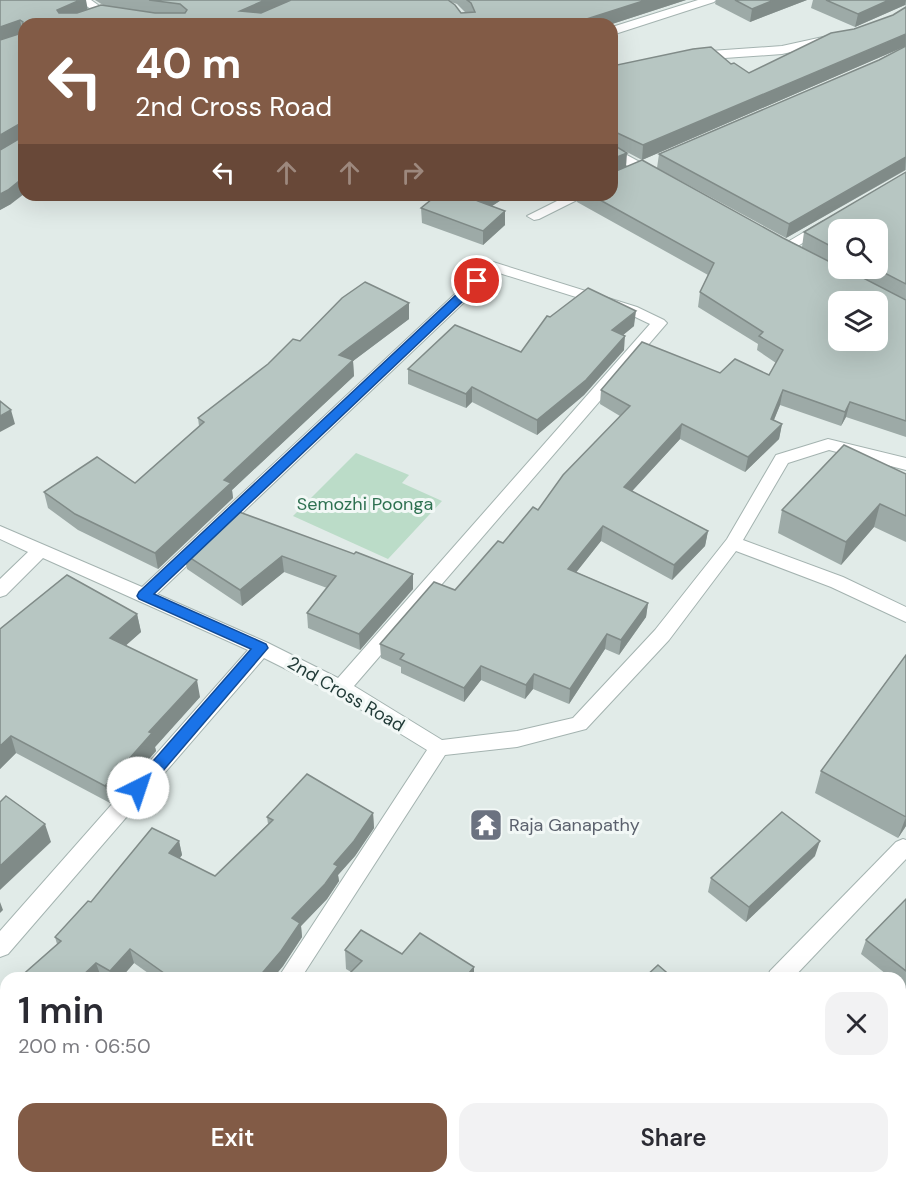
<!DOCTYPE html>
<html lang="en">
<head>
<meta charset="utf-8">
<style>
	body { margin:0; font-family:"DM Sans",sans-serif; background:#f2f2f3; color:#2b2b33; height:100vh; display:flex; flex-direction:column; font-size:22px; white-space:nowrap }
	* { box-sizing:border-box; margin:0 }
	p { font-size:20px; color:#7c7c81 }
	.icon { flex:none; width:33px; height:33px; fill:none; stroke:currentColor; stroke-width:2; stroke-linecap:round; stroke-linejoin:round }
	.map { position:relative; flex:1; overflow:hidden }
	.side { position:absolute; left:0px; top:972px; width:906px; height:212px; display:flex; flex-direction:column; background:#fff; border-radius:18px 18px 0 0; box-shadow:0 6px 24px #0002 }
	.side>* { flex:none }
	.hud { position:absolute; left:18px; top:18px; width:600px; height:183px; border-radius:18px; box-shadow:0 6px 24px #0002; background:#825b46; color:#fff; overflow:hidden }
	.fabs { position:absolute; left:828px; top:219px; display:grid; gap:12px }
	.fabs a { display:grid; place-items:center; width:60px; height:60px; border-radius:12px; background:#fff; box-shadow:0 6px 24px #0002; font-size:30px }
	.pin { position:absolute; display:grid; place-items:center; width:51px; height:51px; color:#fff; margin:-26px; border:3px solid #fff; border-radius:50%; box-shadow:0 2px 6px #0007 }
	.me { position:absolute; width:66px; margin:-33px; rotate:41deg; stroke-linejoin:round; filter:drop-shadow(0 0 4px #0008) }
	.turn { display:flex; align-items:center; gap:21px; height:126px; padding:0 18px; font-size:27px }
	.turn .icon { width:78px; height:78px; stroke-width:2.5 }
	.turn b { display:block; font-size:42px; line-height:51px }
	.lanes { display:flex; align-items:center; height:57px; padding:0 18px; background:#0003; justify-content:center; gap:30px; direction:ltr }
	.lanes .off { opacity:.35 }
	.round { display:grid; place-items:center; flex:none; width:63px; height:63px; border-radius:18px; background:#f2f2f3 }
	.headline { display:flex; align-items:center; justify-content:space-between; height:102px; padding:0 18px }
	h1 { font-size:36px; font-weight:600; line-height:45px }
	.cta { display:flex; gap:12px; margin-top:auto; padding:12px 18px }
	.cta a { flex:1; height:69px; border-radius:18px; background:#825b46; color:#fff; font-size:24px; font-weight:600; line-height:69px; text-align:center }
	.cta a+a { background:#f2f2f3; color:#2b2b33 }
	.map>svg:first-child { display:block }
</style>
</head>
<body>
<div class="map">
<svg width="906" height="1183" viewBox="0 0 906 1183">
	<rect width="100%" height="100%" fill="#e1ebe8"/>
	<path fill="#bbdcc8" d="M 356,453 L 409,475 L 402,483 L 442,501 L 388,559 L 293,516 Z"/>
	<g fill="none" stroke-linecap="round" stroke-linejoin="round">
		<defs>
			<g id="minor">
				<path d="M 77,0 L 91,0 L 108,12 L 102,16 Z"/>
				<path d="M 698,0 L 716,0 L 714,2 L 612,35 L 612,27 Z"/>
				<path d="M 832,35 L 836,36 L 836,42 L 782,54 L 696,60 L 690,56 L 696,52 L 782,46 Z"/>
				<path d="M 612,147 L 660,173 L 662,176 L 660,179 L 650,179 L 612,157 Z"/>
				<path d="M 569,195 L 587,195 L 539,219 L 534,220 L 527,216 Z"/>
				<path d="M 823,221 L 830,225 L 828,228 L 791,250 L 781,250 L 779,247 Z"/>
				<path d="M 493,262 L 637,307 L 664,320 L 667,323 L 354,686 L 442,740 L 517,731 L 573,718 L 655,630 L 727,539 L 776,455 L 828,439 L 906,458 L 906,470 L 829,450 L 788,463 L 743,540 L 843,577 L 906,607 L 906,622 L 831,587 L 736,551 L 669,640 L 586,729 L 517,747 L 445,755 L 301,978 L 278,978 L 427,750 L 334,693 L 264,658 L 8,954 L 0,957 L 0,931 L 248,650 L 43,558 L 6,595 L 0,597 L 0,579 L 28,552 L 0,539 L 0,526 L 142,587 L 488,263 ZM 496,272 L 627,313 L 650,324 L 338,678 L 268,643 L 157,594 Z"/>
				<path d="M 903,839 L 906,840 L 906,859 L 793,978 L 767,978 L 770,971 L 896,842 Z"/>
				<path d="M 145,1178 L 170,1178 L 168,1183 L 143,1183 Z"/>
				<path d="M 571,1178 L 599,1178 L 597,1183 L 569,1183 Z"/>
			</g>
		</defs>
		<use href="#minor" stroke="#a4b3b0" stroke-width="2"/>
		<use href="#minor" fill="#fff" fill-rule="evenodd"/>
	</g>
	<g fill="#9daaa7" fill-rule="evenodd">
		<path d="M 0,0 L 88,9 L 103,5 L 95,0 L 686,0 L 612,24 L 24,24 L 11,204 L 0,210 ZM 451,2 L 457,4 L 466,13 L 461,13 Z"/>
		<path d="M 716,0 L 807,0 L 750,22 L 715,4 Z"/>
		<path d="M 813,0 L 906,0 L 906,6 L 905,5 L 855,27 L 811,8 Z"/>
		<path d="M 906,46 L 642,160 L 625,151 L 626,167 L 802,247 L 804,232 L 906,172 L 906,437 L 846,417 L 841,426 L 780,405 L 774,420 L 782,424 L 779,439 L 745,472 L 680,439 L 632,491 L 708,531 L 705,546 L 672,580 L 601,541 L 576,572 L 648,603 L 646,617 L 619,655 L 605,649 L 569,704 L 533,689 L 525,699 L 481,680 L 464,702 L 401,673 L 401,667 L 381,658 L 380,644 L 455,590 L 503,543 L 538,510 L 620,416 L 600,404 L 601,390 L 720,373 L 769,375 L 776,363 L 757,350 L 758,344 L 698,307 L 700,292 L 708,275 L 577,202 L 578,195 L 612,195 L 612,66 L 731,64 L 749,73 ZM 838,230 L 878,268 L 838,268 Z"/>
		<path d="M 906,46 L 906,170 L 786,238 L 657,168 L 659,154 L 879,60 Z"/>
		<path d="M 430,195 L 509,195 L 492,206 L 505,211 L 505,225 L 483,245 L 422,223 L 421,208 L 434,197 Z"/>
		<path d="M 409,303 L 409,319 L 353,361 L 354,376 L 232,490 L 233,498 L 158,569 L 78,530 L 48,508 L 44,492 L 135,483 L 199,426 L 198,418 L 300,341 Z"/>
		<path d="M 550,317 L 634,326 L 623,335 L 624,350 L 584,395 L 537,435 L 472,402 L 466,408 L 408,384 L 408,369 L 521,352 Z"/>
		<path d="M 906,474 L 906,542 L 874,527 L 841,565 L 778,533 L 782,510 Z"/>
		<path d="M 184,554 L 354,554 L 413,574 L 413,589 L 360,650 L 308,628 L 307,613 L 327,588 L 284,572 L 242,606 L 187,569 Z"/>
		<path d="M 137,614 L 141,632 L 126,645 L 200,697 L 155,747 L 156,751 L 110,803 L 16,753 L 0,769 L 0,629 Z"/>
		<path d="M 906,655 L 906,826 L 898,838 L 815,793 L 821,771 Z"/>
		<path d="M 373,813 L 374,828 L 355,856 L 338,875 L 339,881 L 327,899 L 301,926 L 302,937 L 283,966 L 273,978 L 155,978 L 134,963 L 121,978 L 102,978 L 101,977 L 100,978 L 19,978 L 57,944 L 55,937 L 91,902 L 179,841 L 182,855 L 180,858 L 215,876 L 268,824 L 267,817 Z"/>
		<path d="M 815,856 L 746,922 L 708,892 L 711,878 Z"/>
		<path d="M 906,899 L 906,989 L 900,985 L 900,978 L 891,978 L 861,954 L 866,940 Z"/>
		<path d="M 345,950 L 402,954 L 474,967 L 474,978 L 345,978 L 351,972 L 346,969 Z"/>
		<path d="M 6,1073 L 6,1157 L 0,1151 L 0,1079 Z"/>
		<path d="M 703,1178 L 751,1178 L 746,1183 L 709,1183 Z"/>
	</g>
	<g fill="#808b88">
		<path d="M 80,0 L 86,0 L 88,11 L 60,23 L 57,10 Z"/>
		<path d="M 265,0 L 296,0 L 243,24 L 240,11 Z"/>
		<path d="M 646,0 L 686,0 L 612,24 L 571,24 Z"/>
		<path d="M 774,0 L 807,0 L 750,22 L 752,9 Z"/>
		<path d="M 889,0 L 906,0 L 905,5 L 855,27 L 858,14 Z"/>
		<path d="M 20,20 L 23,34 L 0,42 L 0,27 Z"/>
		<path d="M 906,34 L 906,46 L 642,160 L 643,145 Z"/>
		<path d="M 21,123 L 24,137 L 0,150 L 0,135 Z"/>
		<path d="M 627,153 L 626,167 L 612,173 L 612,159 Z"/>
		<path d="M 906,157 L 905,170 L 786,238 L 789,224 Z"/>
		<path d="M 24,177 L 24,194 L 11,204 L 0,210 L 0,194 Z"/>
		<path d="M 487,195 L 509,195 L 478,215 L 478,201 Z"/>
		<path d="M 505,211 L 505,225 L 483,245 L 483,231 Z"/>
		<path d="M 409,303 L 409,319 L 353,361 L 354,376 L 232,490 L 233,498 L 158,569 L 155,553 L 224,480 L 339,355 Z"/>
		<path d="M 636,311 L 634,326 L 611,345 L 612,330 Z"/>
		<path d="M 625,336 L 624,350 L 584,395 L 537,435 L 537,420 Z"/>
		<path d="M 472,387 L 472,402 L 466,408 L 466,394 Z"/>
		<path d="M 783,390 L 780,405 L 768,434 L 771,419 Z"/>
		<path d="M 850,402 L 846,417 L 841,426 L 845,412 Z"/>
		<path d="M 11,410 L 15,424 L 0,432 L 0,416 Z"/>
		<path d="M 682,424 L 680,439 L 622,502 L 624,487 Z"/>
		<path d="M 782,424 L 779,439 L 745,472 L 748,457 Z"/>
		<path d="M 880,504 L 874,527 L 841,565 L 846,542 Z"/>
		<path d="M 603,526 L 601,541 L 567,584 L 568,569 Z"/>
		<path d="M 708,531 L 705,546 L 672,580 L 674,565 Z"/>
		<path d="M 282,556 L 284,572 L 242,606 L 240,590 Z"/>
		<path d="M 413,574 L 413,589 L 360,650 L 359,634 Z"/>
		<path d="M 648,603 L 646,617 L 619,655 L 621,640 Z"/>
		<path d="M 137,614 L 141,632 L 114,656 L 110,638 Z"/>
		<path d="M 607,634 L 605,649 L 569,704 L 570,689 Z"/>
		<path d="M 481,666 L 481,680 L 464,702 L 464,688 Z"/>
		<path d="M 534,674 L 533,689 L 525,699 L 526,685 Z"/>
		<path d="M 197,680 L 200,697 L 155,747 L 156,751 L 110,803 L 105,786 L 149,732 Z"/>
		<path d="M 11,736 L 16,753 L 0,769 L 0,746 Z"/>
		<path d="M 373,813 L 374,828 L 355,856 L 338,875 L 339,881 L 327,899 L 301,926 L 302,937 L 283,966 L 273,978 L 258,978 L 292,918 Z"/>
		<path d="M 906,817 L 906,826 L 898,838 Z"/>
		<path d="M 45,824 L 51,842 L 0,890 L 0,866 Z"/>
		<path d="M 179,841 L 182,855 L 172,868 L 169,853 Z"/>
		<path d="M 820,841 L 815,856 L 746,922 L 749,907 Z"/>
		<path d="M 0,902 L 3,910 L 0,913 Z"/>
		<path d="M 130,949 L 134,963 L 121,978 L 112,978 L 110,971 Z"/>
		<path d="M 96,963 L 101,977 L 100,978 L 80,978 Z"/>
		<path d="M 474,967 L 474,978 L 465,978 Z"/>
		<path d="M 743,1178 L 751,1178 L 746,1183 L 738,1183 Z"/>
	</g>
	<g fill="#b7c6c2" stroke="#808b88" stroke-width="1.5" fill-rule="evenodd">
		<path d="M 0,0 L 80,0 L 57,10 L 59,13 L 77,13 L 101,5 L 155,13 L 185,13 L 187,10 L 180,4 L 149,0 L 265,0 L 240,11 L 261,13 L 291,0 L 448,0 L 455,5 L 461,13 L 475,12 L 471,3 L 467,0 L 646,0 L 571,24 L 24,24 L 24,177 L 8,190 L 0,194 L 0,150 L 22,137 L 21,123 L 0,135 L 0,40 L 22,33 L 23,22 L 20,20 L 0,27 Z"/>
		<path d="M 735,0 L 774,0 L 752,9 Z"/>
		<path d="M 826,0 L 889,0 L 858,14 Z"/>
		<path d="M 906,7 L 906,34 L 643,145 L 613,131 L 612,144 L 627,153 L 612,159 L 612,161 L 612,66 L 693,49 L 711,47 L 731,64 L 734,63 L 749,73 L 831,33 L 854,29 L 893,15 Z"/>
		<path d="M 906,46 L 906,157 L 789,224 L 659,154 L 879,60 Z"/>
		<path d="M 642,160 L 783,238 L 838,266 L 838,268 L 844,268 L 906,300 L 906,421 L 850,402 L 845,412 L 783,390 L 771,419 L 782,424 L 748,457 L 682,424 L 624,487 L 708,531 L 674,565 L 603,526 L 568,569 L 648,603 L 621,640 L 607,634 L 570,689 L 534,674 L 526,685 L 481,666 L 464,688 L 400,659 L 404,654 L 380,644 L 434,582 L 455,590 L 498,541 L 503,543 L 533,507 L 538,510 L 563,475 L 630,406 L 601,390 L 642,342 L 720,373 L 735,359 L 769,375 L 783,350 L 759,336 L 763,332 L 700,292 L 714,263 L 591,195 L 612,195 L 612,171 L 614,172 ZM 838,302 L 878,302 L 878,340 L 838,340 Z"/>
		<path d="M 906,172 L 906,284 L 875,268 L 878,268 L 878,230 L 838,230 L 838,250 L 804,232 Z"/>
		<path d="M 437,195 L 487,195 L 478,201 L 505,211 L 483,231 L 421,208 Z"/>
		<path d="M 365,282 L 409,303 L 339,355 L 353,360 L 224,480 L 231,483 L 155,553 L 75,514 L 44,492 L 97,457 L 135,483 L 204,422 L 198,418 L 268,364 L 293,339 L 300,341 L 342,298 Z"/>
		<path d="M 588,288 L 636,311 L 612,330 L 625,336 L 586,380 L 537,420 L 472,387 L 466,394 L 408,369 L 455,325 L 521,352 L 547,316 L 550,317 Z"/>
		<path d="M 0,401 L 11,410 L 0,416 Z"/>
		<path d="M 844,445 L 906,474 L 906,516 L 880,504 L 846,542 L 782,510 Z"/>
		<path d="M 231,509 L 354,554 L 356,552 L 413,574 L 359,634 L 307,613 L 336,576 L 282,556 L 240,590 L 184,554 Z"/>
		<path d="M 67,575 L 137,614 L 110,638 L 197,680 L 149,732 L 152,733 L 105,786 L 11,736 L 0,746 L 0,629 Z"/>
		<path d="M 906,655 L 906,817 L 821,771 Z"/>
		<path d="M 307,774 L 373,813 L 354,841 L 334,864 L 338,866 L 325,884 L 292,918 L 300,923 L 281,951 L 258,978 L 171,978 L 130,949 L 110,971 L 96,963 L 80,978 L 19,978 L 61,941 L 55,937 L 88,901 L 91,902 L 152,828 L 179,841 L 169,853 L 215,876 L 273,820 L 267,817 Z"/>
		<path d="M 6,796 L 45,824 L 0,866 L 0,802 Z"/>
		<path d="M 782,812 L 820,841 L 749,907 L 711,878 Z"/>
		<path d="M 906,899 L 906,971 L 866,940 Z"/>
		<path d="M 361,930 L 402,954 L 420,933 L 474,967 L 465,978 L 345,978 L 362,961 L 345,950 Z"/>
		<path d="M 658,965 L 673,978 L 644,978 Z"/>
		<path d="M 6,1073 L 6,1149 L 0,1144 L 0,1079 Z"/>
		<path d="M 720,1178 L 743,1178 L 738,1183 L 726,1183 Z"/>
		<path d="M 197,1179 L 202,1183 L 194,1183 Z"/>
	</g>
	<path fill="#1a73e8" stroke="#114b97" stroke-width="1.5" d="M 477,278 L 481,279 L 481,284 L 154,594 L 266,644 L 268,648 L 144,793 L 138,795 L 133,793 L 131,788 L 133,784 L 251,649 L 139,599 L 137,596 L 139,592 L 473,279 Z"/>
	<defs>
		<symbol id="temple-square" viewBox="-11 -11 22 22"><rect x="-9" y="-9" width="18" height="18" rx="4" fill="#6b7280" stroke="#f2f8f6"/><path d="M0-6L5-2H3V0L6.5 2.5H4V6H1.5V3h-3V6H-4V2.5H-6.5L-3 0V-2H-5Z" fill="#fff"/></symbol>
	</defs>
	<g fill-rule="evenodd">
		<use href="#temple-square" x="467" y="806" width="38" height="38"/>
	</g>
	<g text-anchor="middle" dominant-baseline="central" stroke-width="6" stroke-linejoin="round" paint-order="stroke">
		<g font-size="18" fill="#2e7151" stroke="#f2f8f6">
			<text x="365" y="504">Semozhi Poonga</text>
		</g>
		<g font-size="18" fill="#223b38" stroke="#f2f8f6">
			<text transform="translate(346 694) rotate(30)">2nd Cross Road</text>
		</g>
		<g font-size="18" fill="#5b616d" stroke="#f2f8f6" text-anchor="start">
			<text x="509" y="825">Raja Ganapathy</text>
		</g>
	</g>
</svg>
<div class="fabs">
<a><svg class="icon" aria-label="search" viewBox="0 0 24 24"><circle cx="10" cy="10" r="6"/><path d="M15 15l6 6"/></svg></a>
<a><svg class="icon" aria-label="layers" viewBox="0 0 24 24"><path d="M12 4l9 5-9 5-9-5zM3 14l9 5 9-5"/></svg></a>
</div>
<div class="pin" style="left:477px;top:281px;background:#d93025"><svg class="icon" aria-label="arrive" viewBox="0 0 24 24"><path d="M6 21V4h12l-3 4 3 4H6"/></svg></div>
<svg class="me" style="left:138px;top:788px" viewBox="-20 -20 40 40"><circle r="19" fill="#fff"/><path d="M0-13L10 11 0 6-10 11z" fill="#1a73e8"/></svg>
<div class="hud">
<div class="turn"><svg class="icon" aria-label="left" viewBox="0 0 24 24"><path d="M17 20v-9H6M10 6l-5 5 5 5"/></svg><div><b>40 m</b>2nd Cross Road</div></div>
<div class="lanes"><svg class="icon" aria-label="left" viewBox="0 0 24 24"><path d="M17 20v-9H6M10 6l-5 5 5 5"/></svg><svg class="icon off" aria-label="ahead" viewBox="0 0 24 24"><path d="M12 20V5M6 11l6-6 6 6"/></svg><svg class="icon off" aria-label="ahead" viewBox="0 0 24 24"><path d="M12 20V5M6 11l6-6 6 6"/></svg><svg class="icon off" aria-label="right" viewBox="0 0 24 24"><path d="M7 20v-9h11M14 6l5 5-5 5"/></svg></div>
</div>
<section class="side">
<div class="headline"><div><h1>1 min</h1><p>200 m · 06:50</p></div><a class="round"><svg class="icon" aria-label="close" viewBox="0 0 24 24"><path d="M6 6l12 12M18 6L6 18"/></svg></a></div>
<div class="cta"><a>Exit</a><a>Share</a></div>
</section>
</div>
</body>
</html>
